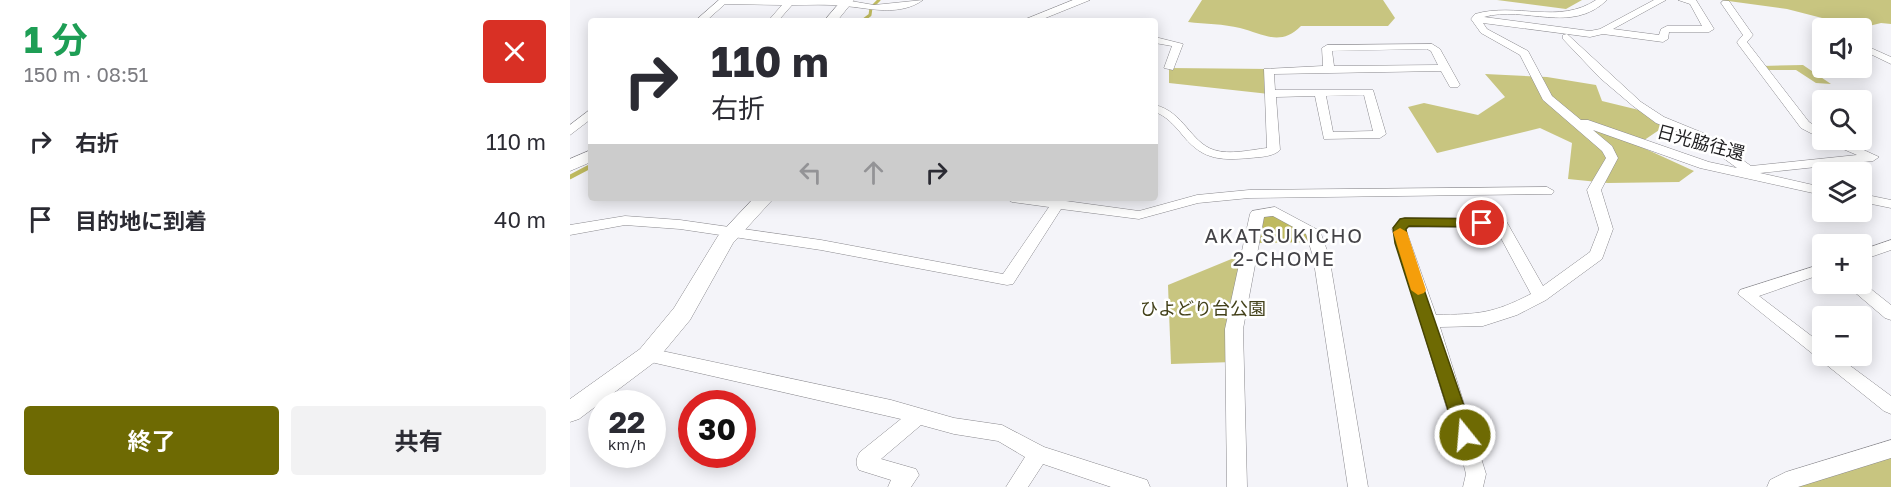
<!DOCTYPE html>
<html lang="ja">
<head>
<meta charset="utf-8">
<style>
	body { margin:0; font-family:"Golos Text","Noto Sans JP",sans-serif; background:#f2f2f3; color:#2b2b33; height:100vh; display:flex; flex-direction:column; font-size:22px; white-space:nowrap }
	* { box-sizing:border-box; margin:0 }
	p { font-size:20px; color:#7c7c81 }
	.icon { flex:none; width:33px; height:33px; fill:none; stroke:currentColor; stroke-width:2; stroke-linecap:round; stroke-linejoin:round }
	.map { position:relative; flex:1; overflow:hidden }
	.sheet { display:flex; flex-direction:column; background:#fff; width:570px }
	.sheet>* { flex:none }
	.guide { position:absolute; left:18px; top:18px; width:570px; height:183px; border-radius:6px; box-shadow:0 3px 15px #0003; background:#fff; color:#2b2b33; overflow:hidden }
	.tools { position:absolute; left:1242px; top:18px; display:grid; gap:12px }
	.tools a { display:grid; place-items:center; width:60px; height:60px; border-radius:6px; background:#fff; box-shadow:0 3px 15px #0003; font-size:30px }
	.speed { position:absolute; left:18px; top:390px; display:flex; gap:12px; font-size:30px; font-weight:700; text-align:center }
	.speed>* { display:grid; place-content:center; width:78px; height:78px; border-radius:50%; background:#fff; box-shadow:0 3px 15px #0003; line-height:1 }
	.speed small { font-size:15px; font-weight:400 }
	.speed .limit { border:9px solid #d22; background:#fff; color:#111 }
	.pin { position:absolute; display:grid; place-items:center; width:51px; height:51px; color:#fff; margin:-26px; border:3px solid #fff; border-radius:50%; box-shadow:0 2px 6px #0007 }
	.me { position:absolute; width:66px; margin:-33px; rotate:343deg; stroke-linejoin:round; filter:drop-shadow(0 0 4px #0008) }
	.turn { display:flex; align-items:center; gap:21px; height:126px; padding:0 24px; font-size:27px }
	.turn .icon { width:78px; height:78px; stroke-width:2.5 }
	.turn b { display:block; font-size:42px; line-height:51px }
	.lanes { display:flex; align-items:center; height:57px; padding:0 24px; background:#0003; justify-content:center; gap:30px; direction:ltr }
	.lanes .off { opacity:.35 }
	.round { display:grid; place-items:center; flex:none; width:63px; height:63px; border-radius:6px; background:#f2f2f3 }
	.summary { display:flex; align-items:center; justify-content:space-between; height:102px; padding:0 24px }
	h1 { font-size:36px; font-weight:700; line-height:45px; color:#1e9e55 }
	.primary-button { display:flex; gap:12px; margin-top:auto; padding:12px 24px }
	.primary-button a { flex:1; height:69px; border-radius:6px; background:#6e6a03; color:#fff; font-size:24px; font-weight:700; line-height:69px; text-align:center }
	.primary-button a+a { background:#f2f2f3; color:#2b2b33 }
	ul { padding:0; list-style:none }
	li { display:flex; align-items:center; gap:18px; height:78px; padding:0 24px }
	li div { flex:1 }
	li b { display:block; font-size:22px }
	li em { font-style:normal }
	main { display:flex; flex:1; min-height:0 }
	.map>svg:first-child { display:block }
</style>
</head>
<body>
<main>
<section class="sheet">
<div class="summary"><div><h1>1 分</h1><p>150 m · 08:51</p></div><a class="round" style="background:#d93025;color:#fff"><svg class="icon" aria-label="close" viewBox="0 0 24 24"><path d="M6 6l12 12M18 6L6 18"/></svg></a></div>
<ul>
<li><svg class="icon" aria-label="right" viewBox="0 0 24 24"><path d="M7 20v-9h11M14 6l5 5-5 5"/></svg><div><b>右折</b></div><em>110 m</em></li>
<li><svg class="icon" aria-label="arrive" viewBox="0 0 24 24"><path d="M6 21V4h12l-3 4 3 4H6"/></svg><div><b>目的地に到着</b></div><em>40 m</em></li>
</ul>
<div class="primary-button"><a>終了</a><a>共有</a></div>
</section>
<div class="map">
<svg width="1321" height="487" viewBox="0 0 1321 487">
	<rect width="100%" height="100%" fill="#f4f4f9"/>
	<g fill="#c8c580">
		<path d="M 632,0 L 813,0 L 825,18 L 818,26 L 731,26 C 710,47 694,34 670,28 C 654,24 635,24 618,22 Z"/>
		<path d="M 927,0 L 1012,0 L 996,9 Z"/>
		<path d="M 1151,0 L 1321,0 L 1321,24 L 1311,23 L 1291,28 L 1217,9 Z"/>
		<path d="M 1233,65 L 1261,84 L 1246,83 L 1226,70 L 1195,70 L 1192,66 Z"/>
		<path d="M 599,68 L 701,69 L 699,94 L 599,83 Z"/>
		<path d="M 915,74 L 977,77 L 1026,85 L 1032,101 L 1073,111 L 1095,126 L 1067,145 L 1124,171 L 1109,182 L 1038,183 L 998,179 L 1002,143 L 970,128 L 867,153 L 838,107 L 854,103 L 908,115 L 935,97 Z"/>
		<path d="M 681,251 L 663,362 L 601,364 L 598,285 Z"/>
		<path d="M 1321,449 L 1321,487 L 1207,487 Z"/>
	</g>
	<path fill="#bfba5f" d="M 696,212 L 725,219 L 747,242 L 682,243 Z"/>
	<g fill="none" stroke-linecap="round" stroke-linejoin="round">
		<g stroke="#bfba5f" stroke-width="3">
			<path d="M 303,6 L 309,0"/>
			<path d="M 292,21 L 300,15 L 301,8"/>
		</g>
		<path stroke="#bfba5f" stroke-width="4.5" d="M 0,177 L 21,166"/>
		<defs>
			<g id="minor">
				<path d="M 149,0 L 275,0 L 304,5 L 353,0 C 329,17 300,8 274,6 C 257,4 239,5 222,5 L 208,21 L 198,21 L 212,5 L 155,4 L 136,21 L 125,21 Z"/>
				<path d="M 1026,0 L 1037,0 C 1001,35 955,5 914,17 L 1020,31 L 1030,29 L 1084,0 L 1096,0 L 1043,29 L 1089,35 L 1091,29 L 1097,26 L 1132,26 L 1120,4 L 1108,0 L 1126,0 L 1144,29 L 1139,32 L 1099,32 L 1098,39 L 1093,42 L 1033,34 L 1020,37 L 913,23 L 917,29 L 958,51 L 982,96 L 1011,120 L 1018,120 L 1139,162 L 1167,168 L 1130,141 L 1086,123 L 1063,106 L 1030,78 L 993,39 L 993,35 L 997,34 L 1071,102 L 1094,117 L 1138,135 L 1181,166 L 1287,155 L 1259,143 L 1257,140 L 1272,140 L 1309,157 L 1303,161 L 1190,173 L 1252,187 L 1252,195 L 1130,168 L 1023,130 L 1042,146 L 1048,158 L 1031,190 L 1043,229 L 1032,259 L 976,300 L 947,315 L 913,326 L 870,327 L 916,474 L 913,487 L 893,487 L 896,474 L 892,458 L 822,229 L 830,219 L 835,218 L 921,218 L 919,215 L 921,212 L 931,212 L 973,286 L 1020,252 L 1029,229 L 1017,190 L 1036,158 L 1032,151 L 973,100 L 950,55 L 911,33 L 901,19 L 905,14 C 946,2 989,25 1026,0 ZM 839,227 L 925,227 L 961,294 C 922,314 909,314 866,315 L 836,230 Z"/>
				<path d="M 1153,1 L 1159,1 L 1183,35 L 1177,42 L 1239,122 L 1252,130 L 1252,139 L 1231,128 L 1168,44 L 1167,42 L 1173,35 L 1151,3 Z"/>
				<path d="M 585,37 L 613,44 L 603,70 L 594,68 L 602,46 L 585,43 Z"/>
				<path d="M 862,44 L 870,49 L 890,85 L 888,87 L 880,87 L 871,71 L 704,74 L 705,90 L 803,90 L 816,134 L 810,138 L 754,139 L 745,96 L 706,97 L 710,150 C 703,157 690,157 680,158 C 647,161 631,159 610,132 C 603,124 596,116 585,112 L 585,105 C 614,112 620,142 644,150 C 660,155 680,150 697,148 L 694,69 L 753,66 L 752,48 L 757,45 ZM 857,49 L 861,51 L 868,65 L 764,66 L 762,51 ZM 794,95 L 803,131 L 763,132 L 756,96 Z"/>
				<path d="M 1292,44 L 1321,57 L 1321,64 L 1292,50 Z"/>
				<path d="M 21,109 L 21,119 L 0,135 L 0,125 Z"/>
				<path d="M 977,187 L 984,191 L 982,194 L 679,198 L 628,203 L 569,219 L 491,209 L 443,284 L 437,285 L 251,250 L 110,229 L 55,225 L 0,235 L 0,225 L 55,216 L 110,220 L 251,240 L 433,274 L 479,207 L 442,202 L 435,198 L 474,198 L 569,211 L 627,195 L 679,190 Z"/>
				<path d="M 1292,194 L 1321,200 L 1321,208 L 1292,202 Z"/>
				<path d="M 705,207 L 750,231 L 759,256 L 798,487 L 778,487 L 743,256 L 736,234 L 703,216 L 694,217 L 673,329 L 677,487 L 657,487 L 655,329 L 680,214 L 682,211 Z"/>
				<path d="M 1321,240 L 1321,250 L 1292,260 L 1292,250 Z"/>
				<path d="M 1252,264 L 1252,274 L 1189,296 L 1252,344 L 1252,356 L 1267,356 L 1321,396 L 1321,414 L 1314,411 L 1168,294 L 1170,290 Z"/>
				<path d="M 1292,282 L 1321,305 L 1321,320 L 1315,318 L 1275,284 Z"/>
				<path d="M 78,348 L 321,400 L 384,418 L 432,425 L 474,447 L 577,480 L 580,487 L 541,487 L 473,464 L 458,487 L 436,487 L 455,457 L 428,441 L 384,434 L 351,425 L 311,459 L 346,469 L 349,475 L 341,487 L 318,487 L 321,480 L 289,470 C 285,463 286,459 290,452 L 331,419 L 72,360 L 69,355 L 72,350 Z"/>
				<path d="M 1321,440 L 1321,458 L 1228,487 L 1197,487 L 1200,480 L 1216,472 Z"/>
			</g>
			<g id="tertiary">
				<path d="M 272,0 L 284,0 L 267,21 L 254,21 Z"/>
				<path d="M 503,0 L 520,0 L 468,21 L 451,21 Z"/>
				<path d="M 21,150 L 21,162 L 0,171 L 0,159 Z"/>
				<path d="M 184,198 L 204,198 L 163,243 L 120,320 L 86,361 L 9,419 L 0,422 L 0,399 L 70,349 L 104,308 L 148,236 Z"/>
			</g>
		</defs>
		<use href="#minor" stroke="#8a898e" stroke-width="1"/>
		<use href="#tertiary" stroke="#8a898e" stroke-width="1"/>
		<use href="#minor" fill="#fff" fill-rule="evenodd"/>
		<use href="#tertiary" fill="#fff" fill-rule="evenodd"/>
	</g>
	<path fill="#6e6a03" stroke="#484502" stroke-width="1.5" d="M 835,218 L 912,219 L 919,223 L 912,227 L 839,226 L 836,229 L 838,243 L 904,435 L 901,441 L 895,443 L 889,441 L 886,435 L 825,243 L 823,228 L 830,219 Z"/>
	<path fill="#f59e0b" d="M 830,228 L 837,232 L 856,290 L 854,293 L 848,295 L 841,290 L 823,232 Z"/>
	<g text-anchor="middle" dominant-baseline="central" stroke-width="5" stroke-linejoin="round" paint-order="stroke">
		<g font-size="18" fill="#222123" stroke="#fff">
			<text transform="translate(1131 142) rotate(15)">日光脇往還</text>
		</g>
		<g font-size="18" fill="#43411a" stroke="#fff">
			<text x="633" y="308">ひよどり台公園</text>
		</g>
		<g font-size="20" letter-spacing="1.5" fill="#444347" stroke="#fff">
			<text x="714" y="235">AKATSUKICHO<tspan x="714" dy="23">2-CHOME</tspan></text>
		</g>
	</g>
</svg>
<div class="tools">
<a><svg class="icon" aria-label="sound" viewBox="0 0 24 24"><path d="M4 9h4l5-4v14l-5-4H4zM17 9q2 3 0 6"/></svg></a>
<a><svg class="icon" aria-label="search" viewBox="0 0 24 24"><circle cx="10" cy="10" r="6"/><path d="M15 15l6 6"/></svg></a>
<a><svg class="icon" aria-label="layers" viewBox="0 0 24 24"><path d="M12 4l9 5-9 5-9-5zM3 14l9 5 9-5"/></svg></a>
<a>+</a>
<a>−</a>
</div>
<div class="speed"><div>22<small>km/h</small></div><div class="limit">30</div></div>
<div class="pin" style="left:912px;top:223px;background:#d93025"><svg class="icon" aria-label="arrive" viewBox="0 0 24 24"><path d="M6 21V4h12l-3 4 3 4H6"/></svg></div>
<svg class="me" style="left:895px;top:435px" viewBox="-20 -20 40 40"><circle r="17" fill="#6e6a03" stroke="#fff" stroke-width="3"/><path d="M0-11L8 9 0 5-8 9z" fill="#fff"/></svg>
<div class="guide">
<div class="turn"><svg class="icon" aria-label="right" viewBox="0 0 24 24"><path d="M7 20v-9h11M14 6l5 5-5 5"/></svg><div><b>110 m</b>右折</div></div>
<div class="lanes"><svg class="icon off" aria-label="left" viewBox="0 0 24 24"><path d="M17 20v-9H6M10 6l-5 5 5 5"/></svg><svg class="icon off" aria-label="ahead" viewBox="0 0 24 24"><path d="M12 20V5M6 11l6-6 6 6"/></svg><svg class="icon" aria-label="right" viewBox="0 0 24 24"><path d="M7 20v-9h11M14 6l5 5-5 5"/></svg></div>
</div>
</div>
</main>
</body>
</html>
